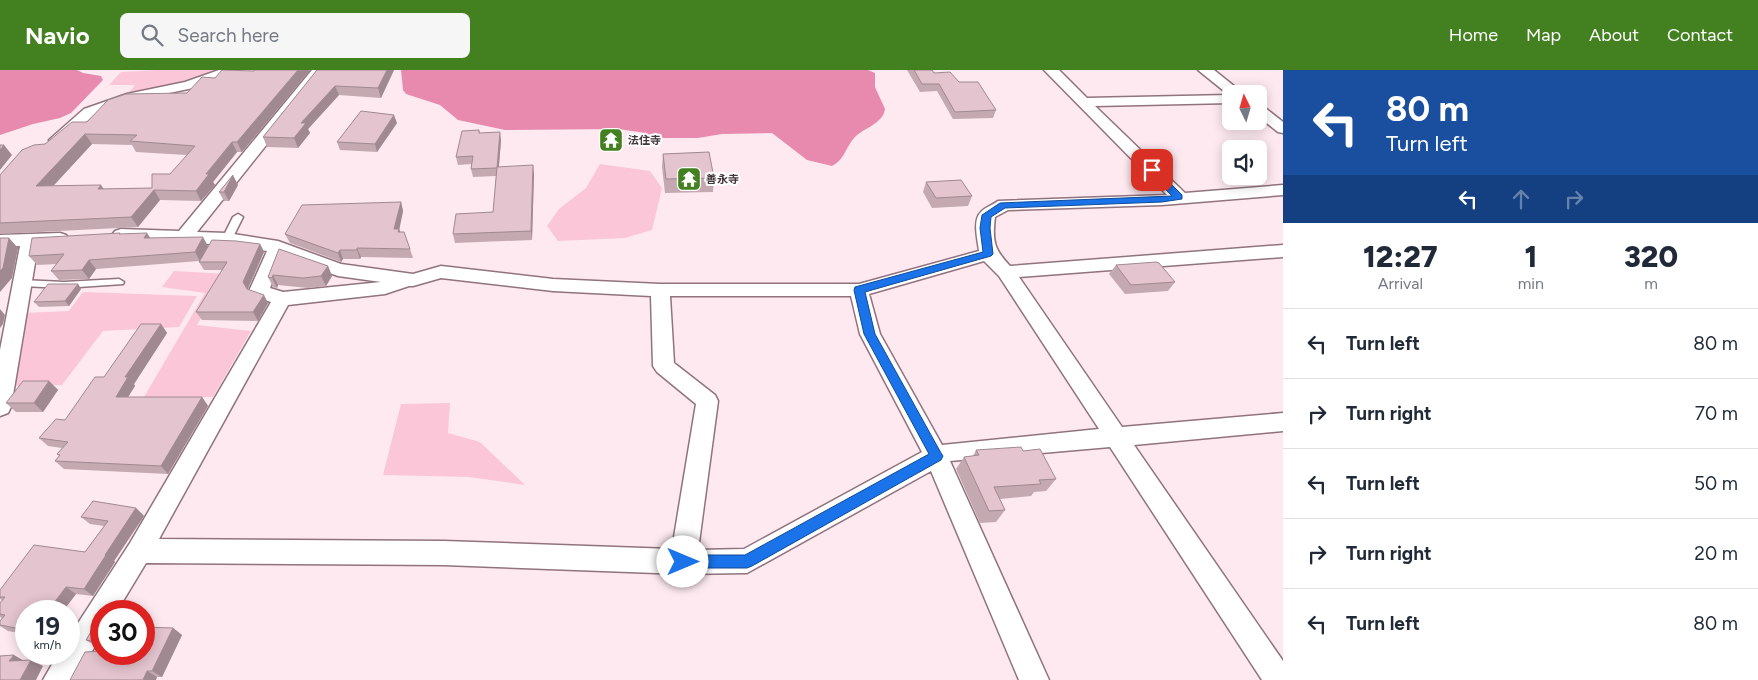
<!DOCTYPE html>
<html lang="en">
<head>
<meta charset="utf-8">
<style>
	body { margin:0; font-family:Figtree,"Noto Sans JP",sans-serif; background:#f6f6f7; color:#1f2937; height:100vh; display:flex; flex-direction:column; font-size:19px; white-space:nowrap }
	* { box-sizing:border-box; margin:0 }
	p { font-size:16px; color:#747a83 }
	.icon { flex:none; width:28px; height:28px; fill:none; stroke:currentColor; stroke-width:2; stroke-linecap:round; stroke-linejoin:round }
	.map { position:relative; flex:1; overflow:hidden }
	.side { display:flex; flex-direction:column; background:#fff; width:475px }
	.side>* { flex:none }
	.banner { background:#1a4fa0; color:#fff; overflow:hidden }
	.needle { width:32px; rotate:355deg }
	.controls { position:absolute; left:1222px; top:15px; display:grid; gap:10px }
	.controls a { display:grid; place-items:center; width:45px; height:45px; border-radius:8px; background:#fff; box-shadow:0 2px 12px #0003; font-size:25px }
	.speed { position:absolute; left:15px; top:530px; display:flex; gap:10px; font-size:25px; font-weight:700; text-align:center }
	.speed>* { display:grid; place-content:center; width:65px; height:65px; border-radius:50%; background:#fff; box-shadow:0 2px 12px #0003; line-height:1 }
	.speed small { font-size:12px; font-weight:400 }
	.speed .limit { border:8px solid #d22; background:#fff; color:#111 }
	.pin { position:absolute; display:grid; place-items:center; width:42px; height:42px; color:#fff; margin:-21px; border-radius:10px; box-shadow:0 2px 8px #0006 }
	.me { position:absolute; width:55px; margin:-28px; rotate:90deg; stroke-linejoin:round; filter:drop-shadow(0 0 4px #0008) }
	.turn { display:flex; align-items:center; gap:18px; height:105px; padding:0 20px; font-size:22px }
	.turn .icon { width:65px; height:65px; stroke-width:2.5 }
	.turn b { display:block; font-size:35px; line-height:42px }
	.lanes { display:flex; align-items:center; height:48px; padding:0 20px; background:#0003; justify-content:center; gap:25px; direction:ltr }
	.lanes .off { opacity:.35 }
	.eta { display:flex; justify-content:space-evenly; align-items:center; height:85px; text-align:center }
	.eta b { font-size:30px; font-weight:800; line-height:35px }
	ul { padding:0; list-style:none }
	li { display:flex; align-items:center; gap:15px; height:70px; padding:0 20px; border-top:1px solid #e0e1e3 }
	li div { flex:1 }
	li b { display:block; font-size:19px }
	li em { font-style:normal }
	header { display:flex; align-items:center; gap:30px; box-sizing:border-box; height:70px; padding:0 25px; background:#438120; color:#fff }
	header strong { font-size:24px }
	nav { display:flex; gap:28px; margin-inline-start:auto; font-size:18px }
	.search { width:350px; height:45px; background:#f6f6f7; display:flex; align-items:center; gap:12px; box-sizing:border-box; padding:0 18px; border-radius:8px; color:#747a83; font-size:19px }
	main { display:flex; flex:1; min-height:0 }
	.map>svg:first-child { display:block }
</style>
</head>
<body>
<header>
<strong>Navio</strong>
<div class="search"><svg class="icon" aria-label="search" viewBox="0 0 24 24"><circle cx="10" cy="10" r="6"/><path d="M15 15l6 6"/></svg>Search here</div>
<nav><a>Home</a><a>Map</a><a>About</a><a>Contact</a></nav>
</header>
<main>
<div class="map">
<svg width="1283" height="610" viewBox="0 0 1283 610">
	<rect width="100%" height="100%" fill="#fde9ef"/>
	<g fill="#fbc6d8">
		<path d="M 156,0 L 228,0 L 198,10 L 126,27 L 135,15 L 109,15 L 121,2 Z"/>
		<path d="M 600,94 L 650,101 L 662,118 L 652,160 L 625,168 L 558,171 L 547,156 L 559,139 L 586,118 Z"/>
		<path d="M 174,201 L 228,204 L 197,255 L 251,261 L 213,327 L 144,327 L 205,223 L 162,217 Z"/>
		<path d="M 83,222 L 197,226 L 179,257 L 103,261 L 62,315 L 9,316 L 23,243 L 69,241 Z"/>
		<path d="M 450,333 L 448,363 L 480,372 L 525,415 L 469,407 L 383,405 L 401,334 Z"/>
	</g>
	<g fill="#e88aad">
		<path d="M 0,0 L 77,0 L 83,3 L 101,6 L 103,10 L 71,43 L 60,48 L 33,54 L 0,65 Z"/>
		<path d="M 401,0 L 868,0 L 875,3 L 875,17 L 885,39 C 883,54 863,58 854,68 C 845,79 844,90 832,96 L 807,90 L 772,63 L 722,64 L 698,68 L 659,68 L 639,62 L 618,59 L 505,60 L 458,50 L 440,35 L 406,24 L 403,20 Z"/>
	</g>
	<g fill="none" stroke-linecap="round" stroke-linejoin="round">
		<defs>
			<g id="lane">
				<path d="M 238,144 L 243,147 L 232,169 L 227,172 L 224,171 L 222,169 L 233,147 Z"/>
				<path d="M 119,209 L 124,212 L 123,214 L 64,218 L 22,216 L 17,213 L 22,210 L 64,212 Z"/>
			</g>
			<g id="street">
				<path d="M 219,0 L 239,0 L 237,3 L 193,18 L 136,30 L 94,45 L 62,73 L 52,73 L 49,70 L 84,39 L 127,24 L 185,12 Z"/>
				<path d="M 312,0 L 326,0 L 197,162 L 227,163 L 278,171 L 341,194 L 413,204 L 441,196 L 553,209 L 660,214 L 859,214 L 979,181 C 978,171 972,150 981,142 C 985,137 993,135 998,131 L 1167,125 L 1044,0 L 1059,0 L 1087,28 L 1229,25 L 1198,0 L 1214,0 L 1244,24 L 1231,24 L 1231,33 L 1095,36 L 1185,123 L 1283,115 L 1283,125 L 1162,135 L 1008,140 L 995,147 C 992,171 994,179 1010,196 L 1283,175 L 1283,187 L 1019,207 L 1122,357 L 1283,343 L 1283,361 L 1134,375 L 1283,591 L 1283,610 L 1262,610 L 1110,377 L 950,391 L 1049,610 L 1019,610 L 931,401 L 747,503 L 683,504 L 444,495 L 146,493 L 117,541 L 101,541 L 101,566 L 75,610 L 43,610 L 58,584 L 69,584 L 69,567 L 130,473 L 271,232 L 252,226 L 249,221 L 267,181 C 231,175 195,173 158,170 C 144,170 128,172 115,169 L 112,165 L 115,161 L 121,159 L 179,161 ZM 283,186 L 338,206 L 381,212 L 283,222 L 270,218 ZM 984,191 L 999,206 L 1099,359 L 942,375 L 880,264 L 869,224 ZM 441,208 L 553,221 L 651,226 L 653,296 L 657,302 L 696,334 L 672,479 L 444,471 L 159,469 L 288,235 L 385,224 L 409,216 L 413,216 ZM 670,226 L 851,226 L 860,264 L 922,382 L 744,479 L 698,480 L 718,331 L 715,325 L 674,293 Z"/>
				<path d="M 1259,36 L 1264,37 L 1283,52 L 1283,63 L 1278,62 L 1259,47 Z"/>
				<path d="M 60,163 L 66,165 L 69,169 L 66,173 L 38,175 L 11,337 L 8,343 L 0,346 L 0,280 L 20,176 L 0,177 L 0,165 Z"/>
			</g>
		</defs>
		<use href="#lane" stroke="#91737d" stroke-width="3"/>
		<use href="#street" stroke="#91737d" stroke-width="3"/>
		<use href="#lane" fill="#fff" fill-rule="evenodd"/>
		<use href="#street" fill="#fff" fill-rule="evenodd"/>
	</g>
	<g fill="#c4a9b1" fill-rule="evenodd">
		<path d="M 255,0 L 310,0 L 242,82 L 237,82 L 213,112 L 215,115 L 201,131 L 160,130 L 138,157 L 0,164 L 0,105 L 45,74 L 87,52 L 187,23 L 215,8 L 254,1 ZM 92,74 L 132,75 L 136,82 L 187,85 L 170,104 L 152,118 L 104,119 L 53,116 Z"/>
		<path d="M 317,0 L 394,0 L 381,28 L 339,25 L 308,59 L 310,63 L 298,78 L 267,77 L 263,67 Z"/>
		<path d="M 907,0 L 932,0 L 934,3 L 959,12 L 996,40 L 993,48 L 953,49 L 937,21 L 920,22 Z"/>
		<path d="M 397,53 L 377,82 L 340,80 L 337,72 Z"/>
		<path d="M 479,60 L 480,63 L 501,70 L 499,97 L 534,104 L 532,170 L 455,173 L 453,164 L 493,142 L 496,106 L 473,107 L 471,99 L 472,94 L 458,95 L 456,87 Z"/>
		<path d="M 663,84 L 714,108 L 713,122 L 665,123 L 662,97 Z"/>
		<path d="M 926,112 L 972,126 L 968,136 L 932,138 L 923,122 Z"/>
		<path d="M 238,115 L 229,131 L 224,131 L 219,122 Z"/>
		<path d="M 401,132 L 403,141 L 399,159 L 410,179 L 413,188 L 361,187 L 360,189 L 343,189 L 341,192 L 290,173 L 285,164 Z"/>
		<path d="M 120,163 L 121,164 L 208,176 L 204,184 L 260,174 L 264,182 L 248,220 L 268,233 L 258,251 L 202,250 L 196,242 L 222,200 L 204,200 L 199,192 L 199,191 L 96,199 L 89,209 L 59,210 L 51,201 L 57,194 L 37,195 L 29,186 Z"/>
		<path d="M 279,179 L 328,196 L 332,206 L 326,216 L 308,218 L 278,215 L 277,218 L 273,217 L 268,207 Z"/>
		<path d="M 1116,195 L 1175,212 L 1168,221 L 1125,224 L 1109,204 Z"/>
		<path d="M 78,214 L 81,219 L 69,236 L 39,237 L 34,232 Z"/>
		<path d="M 161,254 L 167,263 L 134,314 L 135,316 L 128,327 L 202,327 L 208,336 L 168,404 L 64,399 L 55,391 L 59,386 L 57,384 L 62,378 L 48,376 L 39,368 L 65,350 L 104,307 Z"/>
		<path d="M 49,311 L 58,320 L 43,342 L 16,342 L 6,333 Z"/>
		<path d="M 976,380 L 1023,381 L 1056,409 L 1046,421 L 1034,422 L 1031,426 L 1000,429 L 1005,440 L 996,452 L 980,453 L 956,399 L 964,387 L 973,386 Z"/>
		<path d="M 136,438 L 144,446 L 114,491 L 115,492 L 93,526 L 76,524 L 63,541 L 26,541 L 26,564 L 8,561 L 0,556 L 0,551 L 2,548 L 0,547 L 0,533 L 2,530 L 0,529 L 0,520 L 85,482 L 104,456 L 90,454 L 81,447 Z"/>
		<path d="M 101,555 L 101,578 L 97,577 L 86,570 Z"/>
		<path d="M 173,558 L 182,565 L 162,607 L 157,607 L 101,584 Z"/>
	</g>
	<g fill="#a08990">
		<path d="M 298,0 L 310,0 L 242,82 L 237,72 Z"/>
		<path d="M 387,0 L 394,0 L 381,28 L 378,18 Z"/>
		<path d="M 335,16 L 339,25 L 308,59 L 310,63 L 298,78 L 294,68 L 301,53 Z"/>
		<path d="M 394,45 L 397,53 L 377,82 L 375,74 Z"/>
		<path d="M 500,62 L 501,70 L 498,106 L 497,98 Z"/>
		<path d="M 85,64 L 92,74 L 44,126 L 36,116 Z"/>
		<path d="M 232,72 L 237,82 L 213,112 L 215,115 L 201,131 L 196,121 L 206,104 Z"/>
		<path d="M 4,75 L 12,85 L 0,100 L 0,80 Z"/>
		<path d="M 533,95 L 534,104 L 532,170 L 531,161 Z"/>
		<path d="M 233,105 L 238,115 L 229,131 L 224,122 Z"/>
		<path d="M 101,115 L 108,125 L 98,119 Z"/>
		<path d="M 154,120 L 160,130 L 138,157 L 131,147 Z"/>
		<path d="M 401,132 L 403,141 L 399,161 L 399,159 L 402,168 L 394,159 Z"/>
		<path d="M 147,163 L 153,172 L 144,168 Z"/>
		<path d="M 203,167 L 208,176 L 200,191 L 195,182 Z"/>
		<path d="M 9,168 L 18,178 L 12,208 L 0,222 L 0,201 Z"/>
		<path d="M 260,174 L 264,182 L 247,220 L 243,212 Z"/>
		<path d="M 357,178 L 361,187 L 360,189 L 357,180 Z"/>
		<path d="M 340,180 L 343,189 L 341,192 L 338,183 Z"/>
		<path d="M 89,190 L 96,199 L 89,209 L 82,200 Z"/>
		<path d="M 328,196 L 332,206 L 326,216 L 321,206 Z"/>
		<path d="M 273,205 L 278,215 L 277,218 L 272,208 Z"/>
		<path d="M 78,214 L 81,219 L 69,236 L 65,231 Z"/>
		<path d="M 264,225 L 268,233 L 258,251 L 253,242 Z"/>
		<path d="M 0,239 L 5,245 L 3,254 L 0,258 Z"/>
		<path d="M 161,254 L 167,263 L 134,314 L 135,316 L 123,335 L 116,327 L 125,307 Z"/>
		<path d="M 49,311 L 58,320 L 43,342 L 34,333 Z"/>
		<path d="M 202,327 L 208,336 L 168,404 L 161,396 Z"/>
		<path d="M 136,438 L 144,446 L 114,491 L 115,492 L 93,526 L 84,519 L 105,485 Z"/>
		<path d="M 66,517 L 76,524 L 63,541 L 48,541 Z"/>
		<path d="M 173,558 L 182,565 L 162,607 L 152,601 Z"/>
		<path d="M 14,585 L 26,592 L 9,591 Z"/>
		<path d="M 31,590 L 43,596 L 36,610 L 20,610 Z"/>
		<path d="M 147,601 L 157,607 L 156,610 L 143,610 Z"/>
	</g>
	<g fill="#e4c4ce" stroke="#a08990" fill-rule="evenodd">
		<path d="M 222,0 L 254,1 L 255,0 L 298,0 L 237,72 L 232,72 L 206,104 L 209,104 L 196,121 L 154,120 L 131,147 L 0,153 L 0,105 L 22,80 L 34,75 L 45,74 L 72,52 L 87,52 L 108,30 L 126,24 L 187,23 L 202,7 L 215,8 ZM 85,64 L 137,65 L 130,71 L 195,76 L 170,104 L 152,104 L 152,118 L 98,119 L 101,115 L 36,116 Z"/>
		<path d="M 317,0 L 387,0 L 378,18 L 335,16 L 301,53 L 306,53 L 294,68 L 263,67 Z"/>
		<path d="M 914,0 L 932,0 L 934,3 L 950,2 L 959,12 L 978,12 L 996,40 L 955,42 L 939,14 L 922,14 Z"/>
		<path d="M 361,41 L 394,45 L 375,74 L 337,72 Z"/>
		<path d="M 479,60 L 479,63 L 500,62 L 497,98 L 471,99 L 473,86 L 456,87 L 462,61 Z"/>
		<path d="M 0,75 L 4,75 L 0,80 Z"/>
		<path d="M 709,82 L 714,108 L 666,109 L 663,84 Z"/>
		<path d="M 533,95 L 531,161 L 453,164 L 456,144 L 493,142 L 497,97 Z"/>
		<path d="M 233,105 L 224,122 L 219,122 Z"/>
		<path d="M 961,110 L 972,126 L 936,128 L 926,112 Z"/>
		<path d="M 401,132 L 394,159 L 399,159 L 398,162 L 404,162 L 410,179 L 357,178 L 357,180 L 340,180 L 338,183 L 285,164 L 302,135 Z"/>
		<path d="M 120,163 L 119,164 L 147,163 L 144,168 L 203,167 L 195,182 L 89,190 L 82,200 L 51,201 L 64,184 L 29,186 L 32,168 Z"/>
		<path d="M 0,168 L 9,168 L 3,198 L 0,201 Z"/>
		<path d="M 212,170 L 236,171 L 260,174 L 243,212 L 247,219 L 264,225 L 253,242 L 196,242 L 227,192 L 199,192 Z"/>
		<path d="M 279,179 L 328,196 L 321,206 L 303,208 L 273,205 L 272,208 L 268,207 Z"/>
		<path d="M 1156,192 L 1159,193 L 1175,212 L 1131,215 L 1116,195 Z"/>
		<path d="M 48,214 L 78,214 L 65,231 L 34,232 Z"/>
		<path d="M 141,254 L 161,254 L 125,307 L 128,307 L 116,327 L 202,327 L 161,396 L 55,391 L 60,385 L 57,384 L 68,372 L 39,368 L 56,349 L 65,350 L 95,307 L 104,307 Z"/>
		<path d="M 23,311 L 49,311 L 34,333 L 6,333 Z"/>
		<path d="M 1021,377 L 1023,381 L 1040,379 L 1056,409 L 1039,410 L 1041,414 L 994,417 L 1005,440 L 989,441 L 964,387 L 979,385 L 976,380 Z"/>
		<path d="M 93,431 L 136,438 L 105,485 L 106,485 L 84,519 L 66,517 L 48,541 L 26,541 L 26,560 L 0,555 L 0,551 L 5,545 L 0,544 L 0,533 L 5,527 L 0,527 L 0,520 L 34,475 L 85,482 L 108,451 L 81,447 Z"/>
		<path d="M 92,554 L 101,555 L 101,573 L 86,570 L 92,560 Z"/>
		<path d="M 144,557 L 173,558 L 152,601 L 147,601 L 143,610 L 70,610 L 85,582 L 101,581 L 101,584 L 144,584 Z"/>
		<path d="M 14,585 L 9,591 L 31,590 L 20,610 L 0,610 L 0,586 Z"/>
	</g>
	<path fill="#1a73e8" stroke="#114b97" d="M 1149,98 L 1155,98 L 1182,125 L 1182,129 L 1162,132 L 1005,138 L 991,147 L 990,158 L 993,184 L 991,186 L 865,222 L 875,264 L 941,383 L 943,386 L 941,390 L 752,496 L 747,498 L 683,498 L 678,496 L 676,492 L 678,487 L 683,485 L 745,485 L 929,384 L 864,264 L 854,220 L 855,217 L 983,182 L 980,158 L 982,145 L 1000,133 L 1172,126 L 1149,102 Z"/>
	<defs>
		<symbol id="temple-square" viewBox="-11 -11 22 22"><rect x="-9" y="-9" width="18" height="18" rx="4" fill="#438120" stroke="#fff"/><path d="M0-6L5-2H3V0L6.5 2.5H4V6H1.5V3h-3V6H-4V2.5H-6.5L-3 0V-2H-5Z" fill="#fff"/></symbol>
	</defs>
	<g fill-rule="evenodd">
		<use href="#temple-square" x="597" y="56" width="28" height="28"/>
		<use href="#temple-square" x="675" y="95" width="28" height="28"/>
	</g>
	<g text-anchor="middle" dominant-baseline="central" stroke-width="4" stroke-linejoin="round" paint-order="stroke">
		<g font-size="11" font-weight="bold" fill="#42363a" stroke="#fff" text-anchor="start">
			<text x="628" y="70">法住寺</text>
			<text x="706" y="109">善永寺</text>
		</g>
	</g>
</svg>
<div class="controls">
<a><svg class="needle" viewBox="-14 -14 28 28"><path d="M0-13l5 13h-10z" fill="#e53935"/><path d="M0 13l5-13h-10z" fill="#747a83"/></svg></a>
<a><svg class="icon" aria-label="sound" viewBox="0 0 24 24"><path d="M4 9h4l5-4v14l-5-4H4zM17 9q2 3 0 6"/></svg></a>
</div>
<div class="speed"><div>19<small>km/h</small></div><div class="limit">30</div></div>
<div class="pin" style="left:1152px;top:100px;background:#d93025"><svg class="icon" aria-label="arrive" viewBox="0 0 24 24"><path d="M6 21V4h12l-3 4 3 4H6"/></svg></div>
<svg class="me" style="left:683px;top:492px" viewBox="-20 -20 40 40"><circle r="19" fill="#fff"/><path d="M0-13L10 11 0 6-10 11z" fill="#1a73e8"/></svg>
</div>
<section class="side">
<div class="banner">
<div class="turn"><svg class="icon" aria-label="left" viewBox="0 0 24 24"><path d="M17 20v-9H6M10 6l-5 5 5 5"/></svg><div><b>80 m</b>Turn left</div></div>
<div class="lanes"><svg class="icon" aria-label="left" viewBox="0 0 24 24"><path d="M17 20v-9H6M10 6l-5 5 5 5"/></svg><svg class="icon off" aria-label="ahead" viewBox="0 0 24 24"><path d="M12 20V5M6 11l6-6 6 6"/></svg><svg class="icon off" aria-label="right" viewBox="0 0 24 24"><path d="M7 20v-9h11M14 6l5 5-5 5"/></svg></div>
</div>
<div class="eta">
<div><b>12:27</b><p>Arrival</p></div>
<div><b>1</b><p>min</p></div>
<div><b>320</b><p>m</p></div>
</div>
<ul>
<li><svg class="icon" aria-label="left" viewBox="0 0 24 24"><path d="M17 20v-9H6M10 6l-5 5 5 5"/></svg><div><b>Turn left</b></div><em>80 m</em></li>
<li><svg class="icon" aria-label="right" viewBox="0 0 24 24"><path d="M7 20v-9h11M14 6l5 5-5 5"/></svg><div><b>Turn right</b></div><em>70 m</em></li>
<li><svg class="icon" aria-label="left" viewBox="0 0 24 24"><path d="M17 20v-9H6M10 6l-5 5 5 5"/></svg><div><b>Turn left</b></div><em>50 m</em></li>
<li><svg class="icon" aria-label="right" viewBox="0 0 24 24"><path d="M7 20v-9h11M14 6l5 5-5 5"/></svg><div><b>Turn right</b></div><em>20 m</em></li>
<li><svg class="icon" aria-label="left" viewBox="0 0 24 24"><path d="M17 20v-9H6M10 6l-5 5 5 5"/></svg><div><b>Turn left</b></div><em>80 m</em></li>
</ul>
</section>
</main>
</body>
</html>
